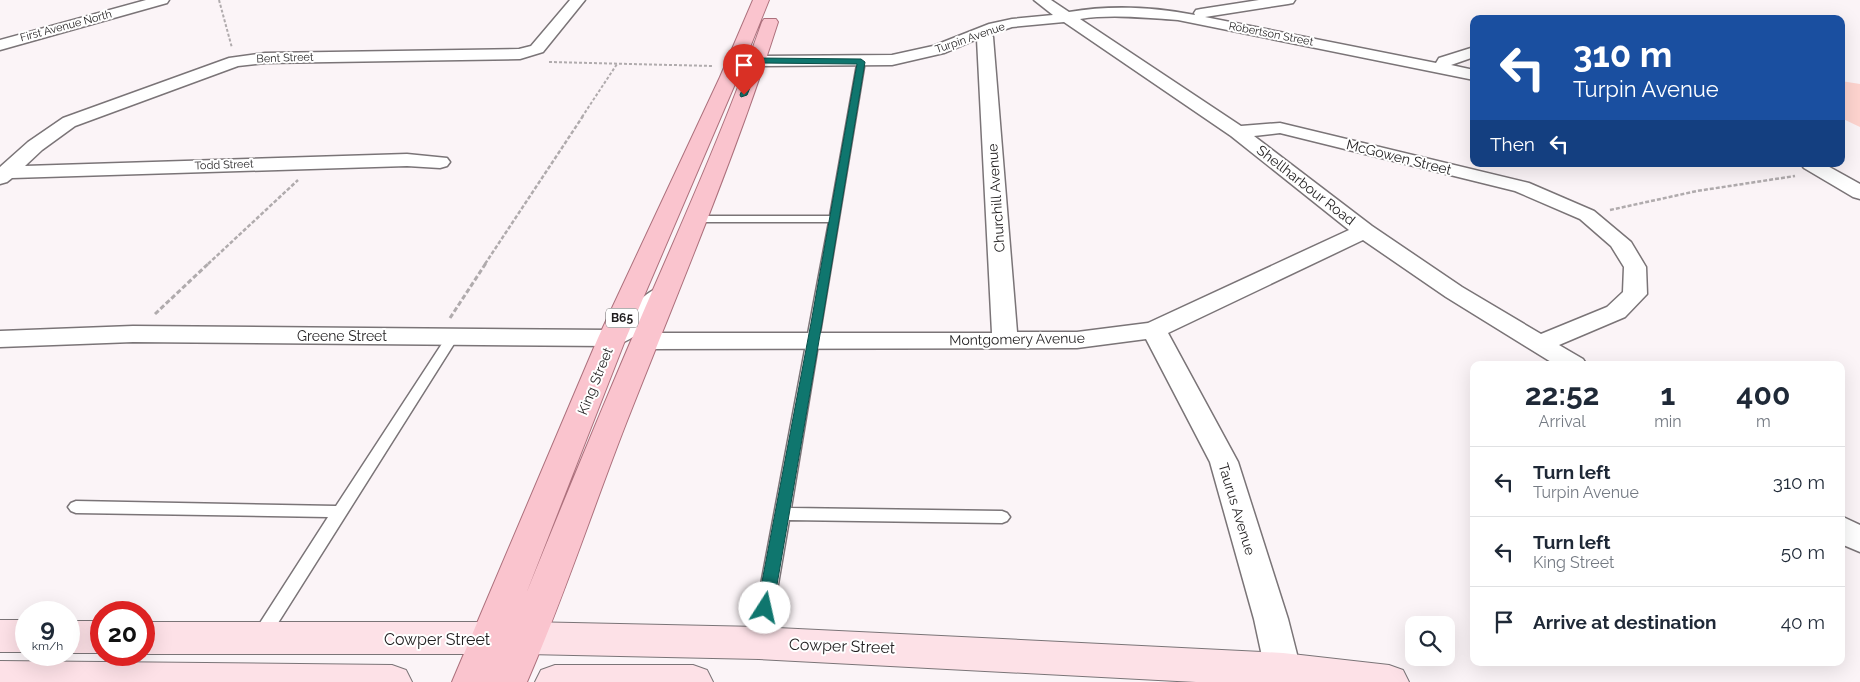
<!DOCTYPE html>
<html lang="en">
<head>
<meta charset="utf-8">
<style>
	body { margin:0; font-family:Raleway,sans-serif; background:#f2f2f3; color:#1f2937; height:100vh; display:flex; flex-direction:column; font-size:19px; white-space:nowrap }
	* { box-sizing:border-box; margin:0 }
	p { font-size:16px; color:#747a83 }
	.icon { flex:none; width:28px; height:28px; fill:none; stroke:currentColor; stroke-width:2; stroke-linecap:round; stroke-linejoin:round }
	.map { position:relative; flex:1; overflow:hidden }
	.panel { position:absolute; left:1470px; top:361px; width:375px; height:305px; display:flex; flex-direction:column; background:#fff; border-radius:10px; box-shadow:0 5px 20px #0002 }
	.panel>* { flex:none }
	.hud { position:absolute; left:1470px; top:15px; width:375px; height:152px; border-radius:10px; box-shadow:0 5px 20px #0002; background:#1a4fa0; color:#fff; overflow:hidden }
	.controls { position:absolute; left:1405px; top:616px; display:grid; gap:10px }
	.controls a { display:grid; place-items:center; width:50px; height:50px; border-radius:10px; background:#fff; box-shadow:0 5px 20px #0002; font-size:25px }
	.speed { position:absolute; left:15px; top:601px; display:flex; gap:10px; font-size:25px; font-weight:700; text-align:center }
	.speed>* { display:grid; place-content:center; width:65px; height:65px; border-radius:50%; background:#fff; box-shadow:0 5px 20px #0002; line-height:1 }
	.speed small { font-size:12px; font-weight:400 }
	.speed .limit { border:8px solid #d22; background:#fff; color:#111 }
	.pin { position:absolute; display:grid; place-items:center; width:42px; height:42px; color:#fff; margin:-51px -21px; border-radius:50% 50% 50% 0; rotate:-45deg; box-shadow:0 0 5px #0007 }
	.pin .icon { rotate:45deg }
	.me { position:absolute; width:55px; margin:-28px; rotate:10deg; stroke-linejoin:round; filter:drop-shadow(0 0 4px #0008) }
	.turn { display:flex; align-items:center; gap:18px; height:105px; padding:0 20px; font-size:22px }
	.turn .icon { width:65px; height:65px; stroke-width:2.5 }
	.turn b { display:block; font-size:35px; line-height:42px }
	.then { display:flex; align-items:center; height:48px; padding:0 20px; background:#0003; gap:10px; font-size:19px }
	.eta { display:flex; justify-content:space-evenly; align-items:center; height:85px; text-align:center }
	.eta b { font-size:30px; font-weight:700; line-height:35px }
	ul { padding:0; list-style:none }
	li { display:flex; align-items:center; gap:15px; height:70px; padding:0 20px; border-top:1px solid #e0e1e3 }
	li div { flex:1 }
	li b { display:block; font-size:19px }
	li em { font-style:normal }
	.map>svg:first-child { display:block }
</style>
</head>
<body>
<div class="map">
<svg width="1860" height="682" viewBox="0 0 1860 682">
	<rect width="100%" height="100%" fill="#fbf4f7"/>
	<path fill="#fed4cf" d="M 1841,81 L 1860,84 L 1860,127 L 1841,118 Z"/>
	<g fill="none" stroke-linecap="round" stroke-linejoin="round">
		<defs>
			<g id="lane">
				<path d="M 858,59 L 865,61 L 791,508 L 1002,511 L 1007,513 L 1010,517 L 1007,521 L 1002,523 L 789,520 L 768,643 L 765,648 L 759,650 L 753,648 L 750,643 L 829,222 L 695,222 L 690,219 L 695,216 L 830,216 Z"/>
				<path d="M 453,332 L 459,336 L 266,642 L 260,644 L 254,642 L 251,637 L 328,517 L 76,513 L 71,511 L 68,507 L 71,503 L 76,501 L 336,506 L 447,336 Z"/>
			</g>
			<g id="street">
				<path d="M 146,0 L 169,0 L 167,3 L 0,50 L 0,40 Z"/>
				<path d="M 570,0 L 585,0 L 543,52 L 520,59 L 265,63 L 238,66 L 75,126 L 42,150 L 25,166 L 407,154 L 447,158 L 450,162 L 447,166 L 440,168 L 407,166 L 12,178 L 7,182 L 0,184 L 0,167 L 28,142 L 63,118 L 229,58 L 265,53 L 519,49 L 531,46 Z"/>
				<path d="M 1034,0 L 1051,0 L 1069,12 C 1110,5 1154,7 1195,15 L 1194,13 L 1196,10 L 1201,9 L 1259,0 L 1295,0 L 1293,3 L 1288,4 L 1205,17 L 1436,63 L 1439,58 L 1474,47 L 1474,57 L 1451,65 L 1474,70 L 1474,80 L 1178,20 C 1146,18 1112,14 1080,19 L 1241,126 L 1280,123 L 1529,183 L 1594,211 L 1631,242 L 1646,267 L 1647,294 L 1625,317 L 1559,345 L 1583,359 L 1587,365 L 1556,365 L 1446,297 L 1363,240 L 1168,333 L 1238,462 L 1288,619 L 1301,670 L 1296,681 L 1273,682 L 1270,681 L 1265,670 L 1254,619 L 1210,462 L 1146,339 L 1077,348 L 646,349 L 637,346 L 634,341 L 637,336 L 646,333 L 992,333 L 977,39 L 944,53 L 892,65 L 759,66 C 747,71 736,84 723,81 L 721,77 L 736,64 L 757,56 L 892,55 L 933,46 L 989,24 L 1012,19 L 1053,15 ZM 1064,22 L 1231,136 L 1349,230 L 1148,323 L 1077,332 L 1017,332 L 993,37 L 991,34 L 1012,27 ZM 1280,133 L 1515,191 L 1580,219 L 1611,246 L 1624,267 L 1623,292 L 1607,307 L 1541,334 L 1462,287 L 1372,226 L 1254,136 Z"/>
				<path d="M 1801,164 L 1824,164 L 1860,184 L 1860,199 L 1853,197 L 1804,168 Z"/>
				<path d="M 665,286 L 673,288 L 677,293 C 672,300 664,301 659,307 C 638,327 644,337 612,346 L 133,342 L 0,347 L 0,331 L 133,326 L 611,330 C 635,316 634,294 665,286 Z"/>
				<path d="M 1841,516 L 1860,525 L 1860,552 L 1841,544 Z"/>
			</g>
			<g id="secondary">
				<rect x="0" y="620" width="26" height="32"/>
				<rect x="69" y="621" width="32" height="32"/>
				<path d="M 144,622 L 527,622 L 759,627 L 1283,653 L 1389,665 L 1403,670 L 1409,682 L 1196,682 L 759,659 L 527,654 L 144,654 Z"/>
				<path d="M 0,661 L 392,665 L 406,670 L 412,682 L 0,682 Z"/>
				<path d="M 555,665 L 693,665 L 707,670 L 713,682 L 535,682 L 541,670 Z"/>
			</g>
			<path id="primary" d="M 753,0 L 769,0 L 738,77 L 626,338 L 526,594 C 565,498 604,403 645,308 C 686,214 728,119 762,22 L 764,19 L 776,19 L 778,22 C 735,157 679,289 627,421 C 593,508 564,597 527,682 L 452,682 L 598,338 L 720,77 Z"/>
		</defs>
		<use href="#lane" stroke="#7a7477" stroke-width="3"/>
		<use href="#street" stroke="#7a7477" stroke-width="3"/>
		<use href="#secondary" stroke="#7a7477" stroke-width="2"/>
		<use href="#primary" stroke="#ac707c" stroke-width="2"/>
		<g stroke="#b0abad" stroke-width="2" stroke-dasharray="3 2" stroke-linecap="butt">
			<path d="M 219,0 L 232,48"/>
			<path d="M 549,62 L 713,66"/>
			<path d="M 582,117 L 617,64"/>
		</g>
		<g stroke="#b0abad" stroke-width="2.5" stroke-dasharray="4 2" stroke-linecap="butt">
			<path d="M 1610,210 L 1697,191 L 1795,176"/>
			<path d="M 208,264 L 298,180"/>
			<path d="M 485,264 L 583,116"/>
		</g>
		<g stroke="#b0abad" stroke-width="3" stroke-dasharray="5 2.5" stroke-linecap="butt">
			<path d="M 155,314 L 209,263"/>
			<path d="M 450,318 L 486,263"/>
		</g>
		<use href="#lane" fill="#fff" fill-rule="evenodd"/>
		<use href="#street" fill="#fff" fill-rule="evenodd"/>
		<use href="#secondary" fill="#fde1e7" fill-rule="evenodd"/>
		<use href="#primary" fill="#fac4ce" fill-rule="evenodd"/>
	</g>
	<path fill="#0f766e" stroke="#0a4d48" d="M 757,58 L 861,59 L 865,62 L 822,323 L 773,608 L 770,612 L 765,614 L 760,612 L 757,608 L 811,323 L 857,64 L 760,63 L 747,95 L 741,97 L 740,95 L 753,61 Z"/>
	<g text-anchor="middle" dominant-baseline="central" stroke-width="4" stroke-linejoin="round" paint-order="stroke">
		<g font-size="11" fill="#201e1f" stroke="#fff">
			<text transform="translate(66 26) rotate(-15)">First Avenue North</text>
			<text transform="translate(1271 34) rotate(11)">Robertson Street</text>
			<text transform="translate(970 38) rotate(-19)">Turpin Avenue</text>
			<text transform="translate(285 58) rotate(-2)">Bent Street</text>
			<text transform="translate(224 165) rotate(-2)">Todd Street</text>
		</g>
		<rect fill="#fff" stroke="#636262" stroke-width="1" x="606" y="308.5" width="32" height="19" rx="4"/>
		<g font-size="12" font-weight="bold" fill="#201e1f">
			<text x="622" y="318">B65</text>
		</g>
		<g font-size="14" fill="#201e1f" stroke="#fff">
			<text transform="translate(1399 157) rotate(14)">McGowen Street</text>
			<text transform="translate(1306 185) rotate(38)">Shellharbour Road</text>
			<text transform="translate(996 198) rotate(-94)">Churchill Avenue</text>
			<text x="342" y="336">Greene Street</text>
			<text transform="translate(1017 339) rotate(-1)">Montgomery Avenue</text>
			<text transform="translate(595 381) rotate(-68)">King Street</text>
			<text transform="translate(1237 509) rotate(73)">Taurus Avenue</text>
		</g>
		<g font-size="16" fill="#201e1f" stroke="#fff">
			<text x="437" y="639">Cowper Street</text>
			<text transform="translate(842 646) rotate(2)">Cowper Street</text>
		</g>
	</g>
</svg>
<div class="controls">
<a><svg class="icon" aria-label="search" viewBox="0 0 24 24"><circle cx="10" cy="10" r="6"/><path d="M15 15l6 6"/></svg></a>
</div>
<div class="speed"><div>9<small>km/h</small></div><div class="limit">20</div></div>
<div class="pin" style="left:744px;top:95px;background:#d93025"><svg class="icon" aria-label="arrive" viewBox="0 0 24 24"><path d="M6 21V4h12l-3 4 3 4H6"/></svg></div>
<svg class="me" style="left:765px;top:608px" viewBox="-20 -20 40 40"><circle r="19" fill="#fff"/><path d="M0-13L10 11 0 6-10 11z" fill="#0f766e"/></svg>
<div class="hud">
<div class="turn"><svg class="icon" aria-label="left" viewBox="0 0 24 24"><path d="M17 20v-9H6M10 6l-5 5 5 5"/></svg><div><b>310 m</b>Turpin Avenue</div></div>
<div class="then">Then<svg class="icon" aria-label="left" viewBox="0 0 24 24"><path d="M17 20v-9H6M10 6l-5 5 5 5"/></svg></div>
</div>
<section class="panel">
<div class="eta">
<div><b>22:52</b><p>Arrival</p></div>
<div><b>1</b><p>min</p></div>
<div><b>400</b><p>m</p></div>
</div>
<ul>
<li><svg class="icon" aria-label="left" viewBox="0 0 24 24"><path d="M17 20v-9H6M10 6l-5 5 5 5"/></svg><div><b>Turn left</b><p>Turpin Avenue</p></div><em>310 m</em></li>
<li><svg class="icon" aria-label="left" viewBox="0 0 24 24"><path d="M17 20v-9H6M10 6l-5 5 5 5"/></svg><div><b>Turn left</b><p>King Street</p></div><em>50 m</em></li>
<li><svg class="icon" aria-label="arrive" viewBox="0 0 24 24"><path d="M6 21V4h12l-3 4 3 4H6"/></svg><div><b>Arrive at destination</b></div><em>40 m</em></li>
</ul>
</section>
</div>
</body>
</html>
